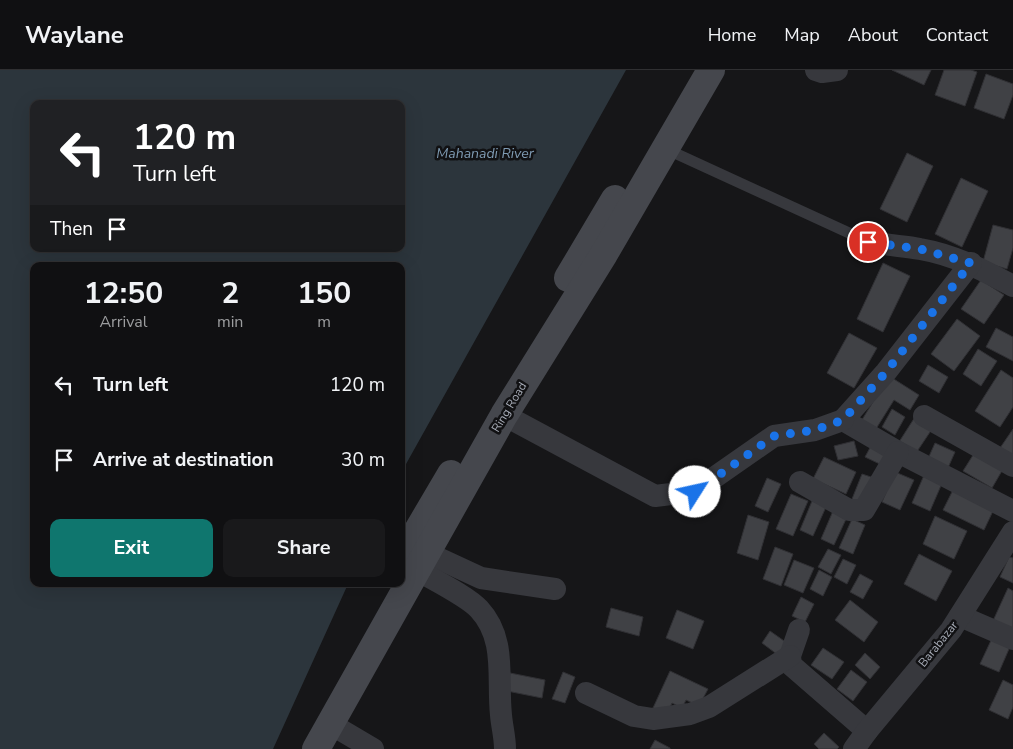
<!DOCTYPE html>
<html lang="en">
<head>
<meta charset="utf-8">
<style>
	body { margin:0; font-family:"Nunito Sans",sans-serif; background:#19191b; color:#f1f3f6; height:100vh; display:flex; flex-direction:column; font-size:19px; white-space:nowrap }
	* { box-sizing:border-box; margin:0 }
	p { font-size:16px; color:#9c9d9f }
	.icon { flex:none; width:28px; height:28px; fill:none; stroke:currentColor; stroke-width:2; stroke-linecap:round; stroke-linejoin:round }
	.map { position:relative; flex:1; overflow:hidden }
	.details { position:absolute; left:30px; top:192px; width:375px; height:325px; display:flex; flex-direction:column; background:#101012; border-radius:10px; box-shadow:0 5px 20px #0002,0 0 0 1px #303032 }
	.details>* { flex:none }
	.banner { position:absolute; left:30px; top:30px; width:375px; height:152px; border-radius:10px; box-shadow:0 5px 20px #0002,0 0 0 1px #303032; background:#202124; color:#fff; overflow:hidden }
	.pin { position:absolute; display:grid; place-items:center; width:42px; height:42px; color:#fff; margin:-21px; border:2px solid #fff; border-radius:50%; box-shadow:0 1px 5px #0007 }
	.me { position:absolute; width:55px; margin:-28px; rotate:55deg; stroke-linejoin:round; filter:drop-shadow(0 0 4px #0008) }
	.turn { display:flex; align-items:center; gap:18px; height:105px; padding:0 20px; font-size:22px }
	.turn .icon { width:65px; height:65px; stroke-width:2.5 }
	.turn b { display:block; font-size:35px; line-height:42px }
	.then { display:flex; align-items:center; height:48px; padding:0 20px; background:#0003; gap:10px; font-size:19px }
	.eta { display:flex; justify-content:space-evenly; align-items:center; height:85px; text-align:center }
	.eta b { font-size:30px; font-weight:700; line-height:35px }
	.action { display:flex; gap:10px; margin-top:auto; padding:10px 20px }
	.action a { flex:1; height:58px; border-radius:10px; background:#0f766e; color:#fff; font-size:20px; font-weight:700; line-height:58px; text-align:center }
	.action a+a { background:#19191b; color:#f1f3f6 }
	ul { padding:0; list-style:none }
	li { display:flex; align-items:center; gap:15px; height:75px; padding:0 20px }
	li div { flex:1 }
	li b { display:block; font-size:19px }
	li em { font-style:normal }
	header { display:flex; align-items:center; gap:30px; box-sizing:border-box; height:70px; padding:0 25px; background:#101012; border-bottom:1px solid #303032 }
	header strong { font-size:24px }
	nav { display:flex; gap:28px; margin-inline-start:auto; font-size:18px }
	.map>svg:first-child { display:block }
</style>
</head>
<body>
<header>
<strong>Waylane</strong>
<nav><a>Home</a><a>Map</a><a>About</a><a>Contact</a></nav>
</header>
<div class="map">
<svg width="1013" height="679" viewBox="0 0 1013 679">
	<rect width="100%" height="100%" fill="#161618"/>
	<path fill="#2c353c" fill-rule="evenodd" d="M 0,0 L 626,0 L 401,403 L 401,196 L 34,196 L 34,514 L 348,514 L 273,679 L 0,679 ZM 34,34 L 401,34 L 401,179 L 34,179 Z"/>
	<g fill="#404145" stroke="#303034">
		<path d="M 892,0 L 931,0 L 924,15 Z"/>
		<path d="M 944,0 L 971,0 L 977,2 L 965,36 L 935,25 Z"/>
		<path d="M 986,4 L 1013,14 L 1013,25 L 1004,49 L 974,38 Z"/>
		<path d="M 907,83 L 933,96 L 907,152 L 880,139 Z"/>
		<path d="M 961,108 L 988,121 L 962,177 L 935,164 Z"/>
		<path d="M 993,155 L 1013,160 L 1013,178 L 1007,199 L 983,192 Z"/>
		<path d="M 883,193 L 910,206 L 883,262 L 857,249 Z"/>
		<path d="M 981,210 L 1004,225 L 984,254 L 961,239 Z"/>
		<path d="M 957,249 L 980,266 L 954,301 L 931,284 Z"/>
		<path d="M 996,258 L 1013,267 L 1013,291 L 986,277 Z"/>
		<path d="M 849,263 L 877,278 L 854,318 L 827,303 Z"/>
		<path d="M 978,279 L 997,291 L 981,316 L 963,304 Z"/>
		<path d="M 928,295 L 948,307 L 939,323 L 919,311 Z"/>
		<path d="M 1001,300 L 1013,308 L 1013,337 L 1000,357 L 975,341 Z"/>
		<path d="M 889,306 L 919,325 L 910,340 L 894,330 L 874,362 L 860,353 Z"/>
		<path d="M 892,339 L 905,347 L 895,365 L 882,357 Z"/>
		<path d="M 915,347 L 932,359 L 916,383 L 899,372 Z"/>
		<path d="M 1013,359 L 1013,387 L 1000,378 Z"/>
		<path d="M 854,371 L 858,386 L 838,390 L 834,376 Z"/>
		<path d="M 935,373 L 955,382 L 947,400 L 927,391 Z"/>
		<path d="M 872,374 L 890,382 L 884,396 L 865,387 Z"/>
		<path d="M 975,382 L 1003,399 L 992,418 L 963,401 Z"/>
		<path d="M 824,387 L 856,402 L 846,424 L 813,409 Z"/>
		<path d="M 895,402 L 914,410 L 900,440 L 882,432 Z"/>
		<path d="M 925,403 L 943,411 L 930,441 L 912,433 Z"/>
		<path d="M 862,404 L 874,408 L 865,434 L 852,429 Z"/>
		<path d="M 767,408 L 781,414 L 768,442 L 755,436 Z"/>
		<path d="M 953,420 L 993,441 L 984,460 L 943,440 Z"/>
		<path d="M 791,424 L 808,431 L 793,466 L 776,459 Z"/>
		<path d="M 812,431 L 826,437 L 813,466 L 800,460 Z"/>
		<path d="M 833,441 L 847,447 L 834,475 L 821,469 Z"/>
		<path d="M 748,445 L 769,452 L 758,490 L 737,483 Z"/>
		<path d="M 935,446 L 967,461 L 954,489 L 923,474 Z"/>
		<path d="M 852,449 L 865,455 L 853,484 L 839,478 Z"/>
		<path d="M 775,477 L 793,484 L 781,516 L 763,509 Z"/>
		<path d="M 828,479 L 841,485 L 831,504 L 818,497 Z"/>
		<path d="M 919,484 L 952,501 L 936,531 L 904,514 Z"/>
		<path d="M 1009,487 L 1013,488 L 1013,513 L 1000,507 Z"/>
		<path d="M 843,489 L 856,495 L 847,514 L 834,507 Z"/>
		<path d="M 794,490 L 814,498 L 803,523 L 784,515 Z"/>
		<path d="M 819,500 L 832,507 L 823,526 L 810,519 Z"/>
		<path d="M 860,504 L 873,511 L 863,529 L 850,522 Z"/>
		<path d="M 1008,518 L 1013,521 L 1013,563 L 992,553 Z"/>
		<path d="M 801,527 L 814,534 L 805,552 L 792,546 Z"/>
		<path d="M 850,530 L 878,552 L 864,572 L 835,550 Z"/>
		<path d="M 611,538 L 643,547 L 639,566 L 606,557 Z"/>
		<path d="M 677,540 L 704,551 L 693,579 L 666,568 Z"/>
		<path d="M 770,561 L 787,573 L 778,585 L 762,573 Z"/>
		<path d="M 994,564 L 1012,572 L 999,602 L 980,594 Z"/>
		<path d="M 823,578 L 844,592 L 832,609 L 811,595 Z"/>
		<path d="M 865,583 L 880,597 L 870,609 L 855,595 Z"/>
		<path d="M 851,600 L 867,612 L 853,631 L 837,619 Z"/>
		<path d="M 670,601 L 708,619 L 699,636 L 686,630 L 682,638 L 672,633 L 667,644 L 653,638 Z"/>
		<path d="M 563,602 L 575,607 L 565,633 L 552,629 Z"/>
		<path d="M 510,603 L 545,610 L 542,628 L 507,621 Z"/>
		<path d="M 1003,610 L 1013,615 L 1013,637 L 1008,649 L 989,640 Z"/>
		<path d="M 824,663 L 839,677 L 837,679 L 819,679 L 814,674 Z"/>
		<path d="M 655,670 L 670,678 L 670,679 L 650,679 Z"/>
	</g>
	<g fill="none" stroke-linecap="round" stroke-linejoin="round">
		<path stroke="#37383d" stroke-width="11" d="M 666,79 L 860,168"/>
		<g stroke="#37383d" stroke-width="22">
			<path d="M 816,0 L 822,2 L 837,0"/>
			<path d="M 860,168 C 879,176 900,175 920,179 C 955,185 983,200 1013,216"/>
			<path d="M 971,193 L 886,302 L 843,350 L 898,382 L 1013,441"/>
			<path d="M 504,345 L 655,426 L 695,421 L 774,366 L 815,360 L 843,350"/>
			<path d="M 924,346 L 1013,396"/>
			<path d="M 800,412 L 849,440 L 864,440 L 898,382"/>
			<path d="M 427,483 L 481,508 L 555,519"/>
			<path d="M 417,500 C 434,510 467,526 479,539 C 507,569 497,608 501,645 C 502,657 505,667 505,679"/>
			<path d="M 960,546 L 1013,569"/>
			<path d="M 799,560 L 790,586 L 791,595 L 867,661"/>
			<path d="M 586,623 L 634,646 L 653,649 L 690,644 L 709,637 L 790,586"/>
			<path d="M 329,653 L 373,679"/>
			<path d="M 854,679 L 867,661 L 951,560 L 1013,462"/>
		</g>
		<g stroke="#45474d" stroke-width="28">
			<path d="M 568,208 L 615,129"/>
			<path d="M 401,489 L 451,404"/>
			<path d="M 316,679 L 504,345 L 604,184 L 711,0"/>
		</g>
	</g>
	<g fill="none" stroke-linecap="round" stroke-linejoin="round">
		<path stroke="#1a73e8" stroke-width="9" stroke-dasharray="0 16.2" d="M 695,422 L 774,366 L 815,360 L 843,350 L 886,302 L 971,193 L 920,179 L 868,172"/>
	</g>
	<g text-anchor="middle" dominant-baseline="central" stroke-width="5" stroke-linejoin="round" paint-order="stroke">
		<g font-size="12" fill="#a8adb8" stroke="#111113">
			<text transform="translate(509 337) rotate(-59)">Ring Road</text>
			<text transform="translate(938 574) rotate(-51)">Barabazar</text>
		</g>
		<g font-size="14" font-style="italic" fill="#7f9bb3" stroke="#111113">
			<text x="485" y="83">Mahanadi River</text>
		</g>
	</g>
</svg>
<div class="pin" style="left:868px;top:172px;background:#d93025"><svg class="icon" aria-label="arrive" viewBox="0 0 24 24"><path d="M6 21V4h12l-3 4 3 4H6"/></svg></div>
<svg class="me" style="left:695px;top:422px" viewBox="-20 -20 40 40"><circle r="19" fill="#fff"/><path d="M0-13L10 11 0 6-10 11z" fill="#1a73e8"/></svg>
<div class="banner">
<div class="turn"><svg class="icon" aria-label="left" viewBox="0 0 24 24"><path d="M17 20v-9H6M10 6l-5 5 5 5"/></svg><div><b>120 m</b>Turn left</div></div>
<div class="then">Then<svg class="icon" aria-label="arrive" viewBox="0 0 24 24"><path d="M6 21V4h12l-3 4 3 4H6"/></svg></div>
</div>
<section class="details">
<div class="eta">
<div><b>12:50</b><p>Arrival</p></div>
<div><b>2</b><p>min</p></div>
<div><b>150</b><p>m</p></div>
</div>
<ul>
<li><svg class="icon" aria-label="left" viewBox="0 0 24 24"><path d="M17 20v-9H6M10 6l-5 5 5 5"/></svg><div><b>Turn left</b></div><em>120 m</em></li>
<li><svg class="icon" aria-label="arrive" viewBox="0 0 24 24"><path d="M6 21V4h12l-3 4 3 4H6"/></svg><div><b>Arrive at destination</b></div><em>30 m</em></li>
</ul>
<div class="action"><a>Exit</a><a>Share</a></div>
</section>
</div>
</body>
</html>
